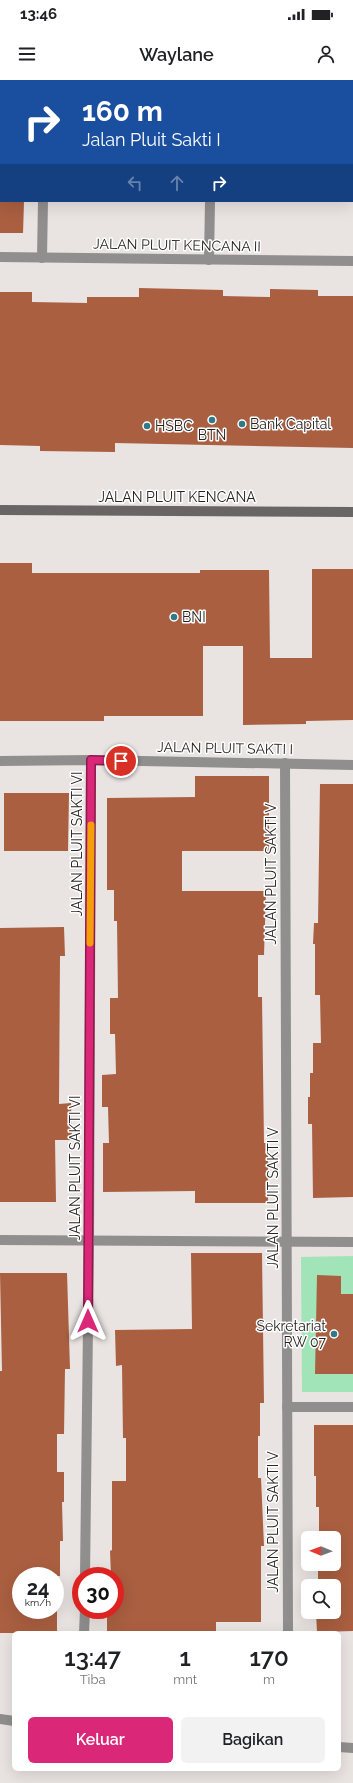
<!DOCTYPE html>
<html lang="id">
<head>
<meta charset="utf-8">
<style>
	body { margin:0; font-family:Raleway,sans-serif; background:#f2f2f2; color:#202124; height:100vh; display:flex; flex-direction:column; font-size:15px; white-space:nowrap }
	* { box-sizing:border-box; margin:0 }
	p { font-size:13px; color:#757577 }
	.icon { flex:none; width:22px; height:22px; fill:none; stroke:currentColor; stroke-width:2; stroke-linecap:round; stroke-linejoin:round }
	.map { position:relative; flex:1; overflow:hidden }
	.details { position:absolute; left:12px; top:1551px; width:329px; height:140px; display:flex; flex-direction:column; background:#fff; border-radius:6px; box-shadow:0 4px 16px #0002 }
	.details>* { flex:none }
	.guide { position:absolute; left:0px; top:0px; width:353px; height:122px; box-shadow:0 4px 16px #0002; background:#1a4fa0; color:#fff; overflow:hidden }
	.needle { width:26px; rotate:271deg }
	.tools { position:absolute; left:301px; top:1451px; display:grid; gap:8px }
	.tools a { display:grid; place-items:center; width:40px; height:40px; border-radius:6px; background:#fff; box-shadow:0 4px 16px #0002; font-size:20px }
	.speed { position:absolute; left:12px; top:1487px; display:flex; gap:8px; font-size:20px; font-weight:700; text-align:center }
	.speed>* { display:grid; place-content:center; width:52px; height:52px; border-radius:50%; background:#fff; box-shadow:0 4px 16px #0002; line-height:1 }
	.speed small { font-size:10px; font-weight:400 }
	.speed .limit { border:6px solid #d22; background:#fff; color:#111 }
	.pin { position:absolute; display:grid; place-items:center; width:34px; height:34px; color:#fff; margin:-17px; border:2px solid #fff; border-radius:50%; box-shadow:0 1px 4px #0007 }
	.me { position:absolute; width:44px; margin:-22px; rotate:0deg; stroke-linejoin:round; filter:drop-shadow(0 0 3px #0008) }
	.turn { display:flex; align-items:center; gap:14px; height:84px; padding:0 16px; font-size:18px }
	.turn .icon { width:52px; height:52px; stroke-width:2.5 }
	.turn b { display:block; font-size:28px; line-height:34px }
	.lanes { display:flex; align-items:center; height:38px; padding:0 16px; background:#0003; justify-content:center; gap:20px; direction:ltr }
	.lanes .off { opacity:.35 }
	.eta { display:flex; justify-content:space-evenly; align-items:center; height:68px; text-align:center }
	.eta b { font-size:24px; font-weight:600; line-height:28px }
	.button { display:flex; gap:8px; margin-top:auto; padding:8px 16px }
	.button a { flex:1; height:46px; border-radius:6px; background:#db2777; color:#fff; font-size:16px; font-weight:600; line-height:46px; text-align:center }
	.button a+a { background:#f2f2f2; color:#202124 }
	.status { display:flex; justify-content:space-between; align-items:center; height:28px; padding:0 20px; background:#fff; direction:ltr }
	.status svg { height:11px; fill:currentColor }
	header { display:flex; justify-content:space-between; align-items:center; height:52px; padding:0 16px; background:#fff; font-size:18px; font-weight:600 }
	.map>svg:first-child { display:block }
</style>
</head>
<body>
<div class="status"><b>13:46</b><svg viewBox="0 0 49 12"><path d="M0 12V9h3v3zM5 12V6h3v6zM10 12V3h3v9zM15 12V0h3v12zM26 1h20v11H26zM47 4h2v5h-2z"/></svg></div>
<header><svg class="icon" aria-label="menu" viewBox="0 0 24 24"><path d="M4 6h16M4 12h16M4 18h16"/></svg>Waylane<svg class="icon" aria-label="person" viewBox="0 0 24 24"><circle cx="12" cy="8" r="4"/><path d="M4 21q1-7 8-7t8 7"/></svg></header>
<div class="map">
<svg width="353" height="1703" viewBox="0 0 353 1703">
	<rect width="100%" height="100%" fill="#e9e3e1"/>
	<path fill="#a0e4b8" d="M 353,1176 L 353,1312 L 302,1312 L 301,1177 Z"/>
	<g fill="#aa5f40" fill-rule="evenodd">
		<path d="M 0,121 L 24,121 L 23,153 L 0,153 Z"/>
		<path d="M 139,208 L 223,210 L 223,216 L 270,217 L 270,209 L 318,210 L 318,216 L 353,216 L 353,368 L 115,363 L 115,372 L 40,371 L 40,366 L 0,365 L 0,212 L 32,212 L 32,222 L 87,223 L 87,217 L 139,217 Z"/>
		<path d="M 0,483 L 32,483 L 32,493 L 200,493 L 200,490 L 269,490 L 270,578 L 312,578 L 312,489 L 353,489 L 353,640 L 306,641 L 306,644 L 243,645 L 243,566 L 203,566 L 203,636 L 104,636 L 104,641 L 0,641 Z"/>
		<path d="M 195,696 L 269,696 L 269,771 L 182,771 L 182,811 L 266,811 L 264,875 L 258,875 L 258,917 L 262,917 L 264,1063 L 268,1063 L 268,1123 L 195,1123 L 195,1111 L 103,1112 L 103,1063 L 109,1063 L 108,1027 L 102,1027 L 102,995 L 116,994 L 115,954 L 110,954 L 110,918 L 118,918 L 117,841 L 114,841 L 114,810 L 107,810 L 107,718 L 195,717 Z"/>
		<path d="M 320,704 L 353,704 L 353,1117 L 313,1118 L 312,1044 L 308,1044 L 308,1017 L 310,1017 L 310,993 L 313,993 L 313,963 L 321,963 L 320,915 L 315,915 L 315,864 L 313,864 L 314,843 L 318,843 Z"/>
		<path d="M 4,713 L 69,713 L 68,771 L 4,771 Z"/>
		<path d="M 64,847 L 65,876 L 60,876 L 59,1024 L 71,1023 L 72,1060 L 55,1060 L 56,1122 L 0,1122 L 0,848 Z"/>
		<path d="M 191,1173 L 262,1173 L 264,1323 L 260,1323 L 260,1356 L 258,1356 L 258,1398 L 261,1398 L 264,1466 L 261,1466 L 261,1542 L 216,1542 L 216,1553 L 107,1553 L 107,1530 L 115,1530 L 115,1496 L 111,1496 L 110,1471 L 112,1470 L 112,1401 L 126,1401 L 126,1358 L 123,1358 L 122,1285 L 116,1286 L 115,1250 L 192,1249 Z"/>
		<path d="M 0,1193 L 67,1193 L 70,1289 L 65,1289 L 64,1354 L 57,1354 L 57,1392 L 64,1392 L 64,1422 L 62,1422 L 63,1461 L 60,1461 L 60,1496 L 57,1496 L 57,1553 L 0,1553 L 0,1291 L 2,1291 ZM 21,1496 L 55,1496 L 55,1530 L 21,1530 Z"/>
		<path d="M 317,1195 L 341,1196 L 341,1214 L 353,1214 L 353,1294 L 315,1294 Z"/>
		<path d="M 314,1345 L 353,1345 L 353,1551 L 317,1552 L 316,1533 L 334,1532 L 334,1506 L 318,1506 L 318,1484 L 334,1484 L 334,1458 L 319,1458 L 319,1427 L 316,1427 L 316,1396 L 314,1396 Z"/>
	</g>
	<g fill="none" stroke-linecap="round" stroke-linejoin="round">
		<g stroke="#918e8e" stroke-width="10">
			<path d="M 45,1 L 45,0"/>
			<path d="M 212,1 L 212,0"/>
			<path d="M 0,177 L 353,181"/>
			<path d="M 42,178 L 43,121"/>
			<path d="M 209,180 L 210,121"/>
			<path d="M 0,681 L 91,680 L 353,685"/>
			<path d="M 285,683 L 288,1553"/>
			<path d="M 0,1160 L 353,1162"/>
			<path d="M 287,1327 L 353,1327"/>
			<path d="M 85,1496 L 89,1161 L 91,680"/>
			<path d="M 84,1553 L 85,1530"/>
			<path d="M 0,1639 L 14,1641"/>
			<path d="M 339,1667 L 353,1668"/>
		</g>
		<path stroke="#696564" stroke-width="10" d="M 0,430 L 353,432"/>
	</g>
	<g fill="none" stroke-linecap="round" stroke-linejoin="round">
		<defs>
			<path id="route" d="M 88,1241 L 91,680 L 121,681"/>
		</defs>
		<use href="#route" stroke="#8e194d" stroke-width="10"/>
		<use href="#route" stroke="#db2777" stroke-width="7"/>
		<path stroke="#f59e0b" stroke-width="7" d="M 90,863 L 91,745"/>
	</g>
	<g fill="#337985" stroke="#fff" stroke-width="1.5">
		<circle cx="212" cy="340" r="4"/>
		<circle cx="242" cy="344" r="4"/>
		<circle cx="147" cy="346" r="4"/>
		<circle cx="174" cy="537" r="4"/>
		<circle cx="334" cy="1254" r="4"/>
	</g>
	<g text-anchor="middle" dominant-baseline="central" stroke-width="3" stroke-linejoin="round" paint-order="stroke">
		<g font-size="14" fill="#262423" stroke="#fff">
			<text transform="translate(177 165) rotate(1)">JALAN PLUIT KENCANA II</text>
			<text x="177" y="417">JALAN PLUIT KENCANA</text>
			<text transform="translate(225 668) rotate(1)">JALAN PLUIT SAKTI I</text>
			<text transform="translate(77 764) rotate(-90)">JALAN PLUIT SAKTI VI</text>
			<text transform="translate(271 794) rotate(-90)">JALAN PLUIT SAKTI V</text>
			<text transform="translate(75 1088) rotate(-90)">JALAN PLUIT SAKTI VI</text>
			<text transform="translate(273 1118) rotate(-90)">JALAN PLUIT SAKTI V</text>
			<text transform="translate(273 1442) rotate(-90)">JALAN PLUIT SAKTI V</text>
		</g>
		<g font-size="14" fill="#262423" stroke="#fff" text-anchor="start">
			<text x="250" y="344">Bank Capital</text>
			<text x="155" y="346">HSBC</text>
			<text x="212" y="355" text-anchor="middle">BTN</text>
			<text x="182" y="537">BNI</text>
			<text x="326" y="1246" text-anchor="end">Sekretariat<tspan x="326" dy="16">RW 07</tspan></text>
		</g>
	</g>
</svg>
<div class="tools">
<a><svg class="needle" viewBox="-14 -14 28 28"><path d="M0-13l5 13h-10z" fill="#e53935"/><path d="M0 13l5-13h-10z" fill="#757577"/></svg></a>
<a><svg class="icon" aria-label="search" viewBox="0 0 24 24"><circle cx="10" cy="10" r="6"/><path d="M15 15l6 6"/></svg></a>
</div>
<div class="speed"><div>24<small>km/h</small></div><div class="limit">30</div></div>
<div class="pin" style="left:121px;top:681px;background:#d93025"><svg class="icon" aria-label="arrive" viewBox="0 0 24 24"><path d="M6 21V4h12l-3 4 3 4H6"/></svg></div>
<svg class="me" style="left:88px;top:1241px" viewBox="-20 -20 40 40"><path d="M0-17L14 15 0 8-14 15z" fill="#db2777" stroke="#fff" stroke-width="4"/></svg>
<div class="guide">
<div class="turn"><svg class="icon" aria-label="right" viewBox="0 0 24 24"><path d="M7 20v-9h11M14 6l5 5-5 5"/></svg><div><b>160 m</b>Jalan Pluit Sakti I</div></div>
<div class="lanes"><svg class="icon off" aria-label="left" viewBox="0 0 24 24"><path d="M17 20v-9H6M10 6l-5 5 5 5"/></svg><svg class="icon off" aria-label="ahead" viewBox="0 0 24 24"><path d="M12 20V5M6 11l6-6 6 6"/></svg><svg class="icon" aria-label="right" viewBox="0 0 24 24"><path d="M7 20v-9h11M14 6l5 5-5 5"/></svg></div>
</div>
<section class="details">
<div class="eta">
<div><b>13:47</b><p>Tiba</p></div>
<div><b>1</b><p>mnt</p></div>
<div><b>170</b><p>m</p></div>
</div>
<div class="button"><a>Keluar</a><a>Bagikan</a></div>
</section>
</div>
</body>
</html>
